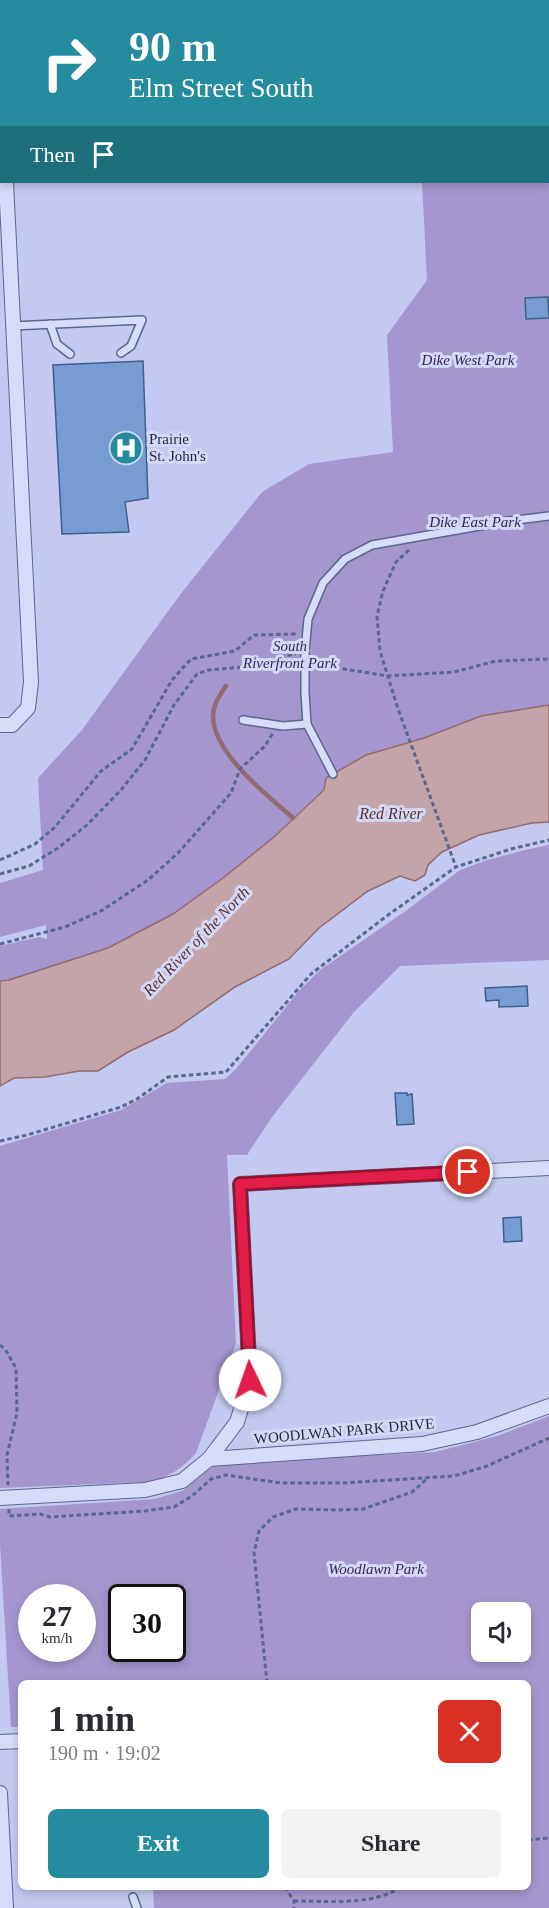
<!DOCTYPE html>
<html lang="en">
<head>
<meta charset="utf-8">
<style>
	body { margin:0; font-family:Georgia,serif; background:#f2f2f3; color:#2b2b33; height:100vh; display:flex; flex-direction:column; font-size:22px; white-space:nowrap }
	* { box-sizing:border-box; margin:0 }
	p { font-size:20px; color:#7c7c81 }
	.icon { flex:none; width:33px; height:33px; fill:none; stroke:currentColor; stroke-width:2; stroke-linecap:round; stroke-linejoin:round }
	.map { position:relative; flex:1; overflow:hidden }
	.side { position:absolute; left:18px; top:1680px; width:513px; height:210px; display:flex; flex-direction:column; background:#fff; border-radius:9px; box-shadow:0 3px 9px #0003 }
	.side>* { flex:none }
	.top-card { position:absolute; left:0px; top:0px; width:549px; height:183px; box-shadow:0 3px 9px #0003; background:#258b9e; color:#fff; overflow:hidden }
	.controls { position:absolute; left:471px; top:1602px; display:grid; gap:12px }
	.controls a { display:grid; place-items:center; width:60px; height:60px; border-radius:9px; background:#fff; box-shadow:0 3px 9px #0003; font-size:30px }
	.speed { position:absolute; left:18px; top:1584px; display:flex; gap:12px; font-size:30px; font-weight:700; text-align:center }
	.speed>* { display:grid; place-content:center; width:78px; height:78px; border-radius:50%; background:#fff; box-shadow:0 3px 9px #0003; line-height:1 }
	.speed small { font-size:15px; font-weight:400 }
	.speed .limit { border:3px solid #111; border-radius:9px; background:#fff; color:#111 }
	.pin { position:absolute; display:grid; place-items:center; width:51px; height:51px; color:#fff; margin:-26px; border:3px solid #fff; border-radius:50%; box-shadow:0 2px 6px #0007 }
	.me { position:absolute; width:66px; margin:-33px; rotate:357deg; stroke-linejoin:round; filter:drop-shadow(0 0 4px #0008) }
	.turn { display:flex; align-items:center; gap:21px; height:126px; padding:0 30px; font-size:27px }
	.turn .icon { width:78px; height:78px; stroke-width:2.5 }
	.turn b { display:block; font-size:42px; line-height:51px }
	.then { display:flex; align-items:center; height:57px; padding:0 30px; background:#0003; gap:12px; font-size:22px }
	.round { display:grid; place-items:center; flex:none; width:63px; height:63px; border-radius:9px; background:#f2f2f3 }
	.head { display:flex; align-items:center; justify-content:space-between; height:102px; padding:0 30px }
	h1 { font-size:36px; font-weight:700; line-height:45px }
	.primary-button { display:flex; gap:12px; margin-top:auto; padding:12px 30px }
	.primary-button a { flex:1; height:69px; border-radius:9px; background:#258b9e; color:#fff; font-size:24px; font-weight:700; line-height:69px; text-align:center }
	.primary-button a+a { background:#f2f2f3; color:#2b2b33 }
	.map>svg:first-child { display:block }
</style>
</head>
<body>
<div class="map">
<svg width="549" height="1908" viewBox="0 0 549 1908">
	<rect width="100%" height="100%" fill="#c3c9f0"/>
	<g fill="#a696cf" fill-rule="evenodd">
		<path d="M 9,0 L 549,0 L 549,116 L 548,116 L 548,2 L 9,2 Z"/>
		<path d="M 548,160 L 549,160 L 549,705 L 481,716 L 424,738 L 366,755 L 326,778 L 324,790 L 274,837 L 223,878 L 173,914 L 108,948 L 9,980 L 0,981 L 0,946 L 39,937 L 47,939 L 46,925 L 0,937 L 0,883 L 43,870 L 38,778 L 82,730 L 179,596 L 262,492 L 309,464 L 393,452 L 387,335 L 427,280 L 422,182 L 548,182 Z"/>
		<path d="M 549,845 L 549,960 L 400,966 L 354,1012 L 272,1117 L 247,1155 L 227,1155 L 236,1343 L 196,1453 C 183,1468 170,1476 151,1482 L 0,1488 L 0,1146 L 121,1110 L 167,1083 L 225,1079 L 236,1069 L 298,992 L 320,970 L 407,910 L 460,870 L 487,860 L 525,850 Z"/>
		<path d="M 549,1416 L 549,1908 L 154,1908 L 153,1887 L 528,1887 L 528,1683 L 21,1683 L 21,1727 L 11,1727 L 0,1544 L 0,1509 L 155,1499 L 184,1490 L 209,1469 L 222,1463 L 435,1452 L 497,1436 ZM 32,1598 L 82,1598 L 82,1648 L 32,1648 ZM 122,1598 L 172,1598 L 172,1648 L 122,1648 ZM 482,1612 L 520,1612 L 520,1652 L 482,1652 Z"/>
	</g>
	<path fill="#c3a5a9" stroke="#926b6f" stroke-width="1.5" d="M 549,705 L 549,822 L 532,823 L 479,835 L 442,852 L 428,865 L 425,875 L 415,881 L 400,876 L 368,891 L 319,928 L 289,959 L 235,987 L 174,1030 L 128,1052 L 98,1071 L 79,1071 L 45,1077 L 14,1078 L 0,1086 L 0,981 L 9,980 L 108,948 L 173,914 L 223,878 L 274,837 L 324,790 L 326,778 L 366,755 L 424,738 L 481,716 Z"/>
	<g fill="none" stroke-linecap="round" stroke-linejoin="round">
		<path stroke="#926b6f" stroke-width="4.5" d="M 226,686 C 220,695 213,704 213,716 C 213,753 267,795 293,818"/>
	</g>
	<g fill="#779cd1" stroke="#3d608c" stroke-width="1.5">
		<path d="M 548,297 L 549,318 L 526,319 L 525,298 Z"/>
		<path d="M 143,361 L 148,498 L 125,502 L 129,532 L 62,534 L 53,365 Z"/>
		<path d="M 527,986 L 528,1006 L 499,1007 L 499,1000 L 486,1001 L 485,988 Z"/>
		<path d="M 395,1093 L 407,1093 L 407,1095 L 412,1094 L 414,1124 L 397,1125 Z"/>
		<path d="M 521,1217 L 522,1241 L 504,1242 L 503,1218 Z"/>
	</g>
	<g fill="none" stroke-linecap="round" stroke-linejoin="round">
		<defs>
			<g id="service">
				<path d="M 50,324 L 57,344 L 70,354"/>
				<path d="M 12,326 L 142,320 L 131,346 L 121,353"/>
				<path d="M 243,720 L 283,726 L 307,724"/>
				<path d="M 333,774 L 307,724 L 305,693 L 305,652 L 308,619 L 323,583 L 345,559 L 372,545 L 508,521 L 549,516"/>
				<path d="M 133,1897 L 137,1908"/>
			</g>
			<g id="minor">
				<path d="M 0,59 L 2,94"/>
				<path d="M 0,725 L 12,725 L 28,708 L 31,682 L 6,182"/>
				<path d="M 209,1459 L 422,1444 L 477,1432 L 549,1406"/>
				<path d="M 0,1498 L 145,1490 L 182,1481 L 209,1459 L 237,1422 L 250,1380 L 240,1184 L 549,1168"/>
				<path d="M 0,1742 L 21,1741"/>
				<path d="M 0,1793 L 6,1908"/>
			</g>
			<g id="tertiary">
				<path d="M 0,131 L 2,131"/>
				<path d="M 548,131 L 549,131"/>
			</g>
		</defs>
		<use href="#service" stroke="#59688c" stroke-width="10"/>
		<use href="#minor" stroke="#59688c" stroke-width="16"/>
		<use href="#tertiary" stroke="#59688c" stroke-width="21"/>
		<g stroke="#59688c" stroke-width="3" stroke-dasharray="4.5 3" stroke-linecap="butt">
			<path d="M 22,2 L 22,0"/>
			<path d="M 548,106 L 549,106"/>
			<path d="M 0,152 L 2,152"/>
			<path d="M 409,550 L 396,562 L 383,591 L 377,616 L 380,651 L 398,709 L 456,867"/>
			<path d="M 315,659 L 325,666 L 388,676 L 454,672 L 496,661 L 549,659"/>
			<path d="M 0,860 L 35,844 L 55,827 L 101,771 L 132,749 L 172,680 L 191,659 L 235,651 L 254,635 L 296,634"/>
			<path d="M 0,874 L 29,866 L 58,848 L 87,825 L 121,790 L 145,760 L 174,705 L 197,674 L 208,670 L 256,666 L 283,656 L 296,654"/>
			<path d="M 0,944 L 65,927 L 101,911 L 148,880 L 178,853 L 231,793 L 240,769 L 265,746 L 273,733"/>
			<path d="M 0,1141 L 27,1135 L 121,1107 L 137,1099 L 168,1077 L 226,1072 L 311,974 L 388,915 L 456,867 L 511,849 L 549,840"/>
			<path d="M 0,1345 L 5,1349 L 16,1368 L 17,1413 L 7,1455 L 8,1485"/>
			<path d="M 9,1509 L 9,1516 L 40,1514 L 50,1517 L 144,1511 L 174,1507 L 192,1496 L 211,1479 L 226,1475 L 281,1483 L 343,1483 L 454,1476 L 487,1466 L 549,1438"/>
			<path d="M 267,1683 L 254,1553 L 259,1531 L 273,1517 L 296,1509 L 338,1510 L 363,1509 L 412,1492 L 428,1478"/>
			<path d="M 528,1840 L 549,1838"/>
			<path d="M 285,1887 L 294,1901 L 294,1908"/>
			<path d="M 294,1901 C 323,1901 376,1906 400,1887"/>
		</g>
		<use href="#service" stroke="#d7dcfb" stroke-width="7"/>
		<use href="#minor" stroke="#d7dcfb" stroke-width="14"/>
		<use href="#tertiary" stroke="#d7dcfb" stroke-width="18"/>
	</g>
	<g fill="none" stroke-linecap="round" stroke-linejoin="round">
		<defs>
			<path id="route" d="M 250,1380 L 240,1184 L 468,1172"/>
		</defs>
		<use href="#route" stroke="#92132f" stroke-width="15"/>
		<use href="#route" stroke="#e11d48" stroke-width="10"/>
	</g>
	<defs>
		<symbol id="hospital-disc" viewBox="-11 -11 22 22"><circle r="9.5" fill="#258b9e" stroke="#d3d8f7"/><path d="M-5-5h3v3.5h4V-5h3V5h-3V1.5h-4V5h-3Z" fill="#fff"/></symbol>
	</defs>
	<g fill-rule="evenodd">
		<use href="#hospital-disc" x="107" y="429" width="38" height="38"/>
	</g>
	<g text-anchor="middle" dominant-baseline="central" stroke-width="6" stroke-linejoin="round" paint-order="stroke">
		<g font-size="15" font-style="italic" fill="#392358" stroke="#d3d8f7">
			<text x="468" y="360">Dike West Park</text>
			<text x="475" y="522">Dike East Park</text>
			<text x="290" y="646">South<tspan x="290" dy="17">Riverfront Park</tspan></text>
			<text x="376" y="1569">Woodlawn Park</text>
		</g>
		<g font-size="15" fill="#1e283b" stroke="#d3d8f7" text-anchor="start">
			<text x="149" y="439">Prairie<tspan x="149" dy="17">St. John's</tspan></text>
		</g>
		<g font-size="15" fill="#1e283b" stroke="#d3d8f7">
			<text transform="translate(344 1431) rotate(-5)">WOODLWAN PARK DRIVE</text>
		</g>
		<g font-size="16" font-style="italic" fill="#5b312c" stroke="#d3d8f7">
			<text x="391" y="813">Red River</text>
			<text transform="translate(196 941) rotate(-46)">Red River of the North</text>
		</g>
	</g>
</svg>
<div class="controls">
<a><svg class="icon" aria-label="sound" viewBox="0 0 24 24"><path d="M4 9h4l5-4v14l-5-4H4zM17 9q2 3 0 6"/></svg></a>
</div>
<div class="speed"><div>27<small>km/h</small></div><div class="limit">30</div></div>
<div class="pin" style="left:468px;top:1172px;background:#d93025"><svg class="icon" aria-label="arrive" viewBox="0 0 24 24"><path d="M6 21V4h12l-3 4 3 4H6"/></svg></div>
<svg class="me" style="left:250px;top:1380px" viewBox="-20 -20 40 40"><circle r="19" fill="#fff"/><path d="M0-13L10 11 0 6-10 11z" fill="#e11d48"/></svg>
<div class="top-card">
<div class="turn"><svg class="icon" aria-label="right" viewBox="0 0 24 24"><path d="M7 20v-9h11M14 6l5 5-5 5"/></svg><div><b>90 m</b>Elm Street South</div></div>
<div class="then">Then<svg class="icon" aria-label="arrive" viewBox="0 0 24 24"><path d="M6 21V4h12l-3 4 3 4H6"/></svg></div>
</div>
<section class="side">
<div class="head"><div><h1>1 min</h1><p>190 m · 19:02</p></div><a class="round" style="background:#d93025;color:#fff"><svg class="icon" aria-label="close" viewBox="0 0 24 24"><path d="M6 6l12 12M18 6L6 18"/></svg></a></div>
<div class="primary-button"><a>Exit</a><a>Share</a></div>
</section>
</div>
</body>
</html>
